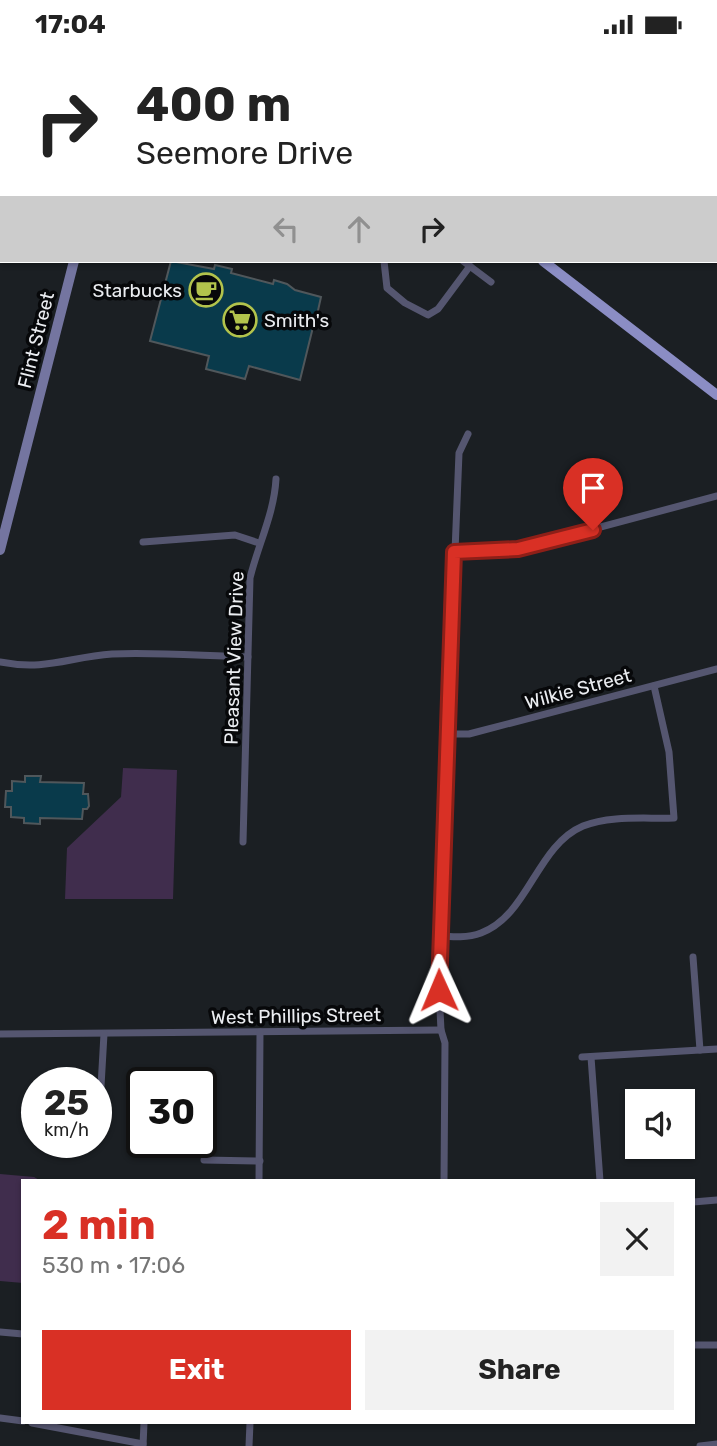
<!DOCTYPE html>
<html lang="en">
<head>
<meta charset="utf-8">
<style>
	body { margin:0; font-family:Rubik,sans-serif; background:#f2f2f2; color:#222; height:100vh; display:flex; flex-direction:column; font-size:26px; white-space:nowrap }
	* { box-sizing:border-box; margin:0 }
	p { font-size:23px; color:#767676 }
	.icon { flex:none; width:38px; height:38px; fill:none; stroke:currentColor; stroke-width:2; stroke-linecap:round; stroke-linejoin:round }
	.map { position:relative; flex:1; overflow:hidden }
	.sheet { position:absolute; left:21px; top:1130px; width:674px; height:245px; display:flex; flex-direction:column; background:#fff; border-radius:0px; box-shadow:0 2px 5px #0004 }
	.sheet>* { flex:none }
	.banner { position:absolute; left:0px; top:0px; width:718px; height:214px; box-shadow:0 2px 5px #0004; background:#fff; color:#222; overflow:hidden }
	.controls { position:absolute; left:625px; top:1040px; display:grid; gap:14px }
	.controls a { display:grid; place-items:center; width:70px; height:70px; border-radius:0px; background:#fff; box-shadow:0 2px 5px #0004; font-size:35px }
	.speed { position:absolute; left:21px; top:1018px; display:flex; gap:14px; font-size:35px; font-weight:700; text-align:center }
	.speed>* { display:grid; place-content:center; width:91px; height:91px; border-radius:50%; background:#fff; box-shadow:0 2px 5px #0004; line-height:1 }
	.speed small { font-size:18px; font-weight:400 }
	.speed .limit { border:4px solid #111; border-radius:10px; background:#fff; color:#111 }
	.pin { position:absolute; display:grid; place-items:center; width:60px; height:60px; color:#fff; margin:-72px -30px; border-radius:50% 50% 50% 0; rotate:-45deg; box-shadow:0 0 7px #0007 }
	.pin .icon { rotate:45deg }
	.me { position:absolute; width:77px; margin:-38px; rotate:359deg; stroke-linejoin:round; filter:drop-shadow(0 0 5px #0008) }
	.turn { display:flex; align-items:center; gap:24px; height:147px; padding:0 21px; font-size:32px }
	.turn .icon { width:91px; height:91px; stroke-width:2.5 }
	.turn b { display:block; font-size:49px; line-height:60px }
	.lanes { display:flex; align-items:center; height:66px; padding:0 21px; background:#0003; justify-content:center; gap:35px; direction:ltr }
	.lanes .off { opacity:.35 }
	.round { display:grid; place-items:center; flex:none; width:74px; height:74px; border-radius:0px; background:#f2f2f2 }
	.summary { display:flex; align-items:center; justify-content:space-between; height:119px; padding:0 21px }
	h1 { font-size:42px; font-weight:700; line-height:52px; color:#d93025 }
	.action { display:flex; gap:14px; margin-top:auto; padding:14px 21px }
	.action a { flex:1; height:80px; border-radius:0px; background:#d93025; color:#fff; font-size:28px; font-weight:700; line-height:80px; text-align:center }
	.action a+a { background:#f2f2f2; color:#222 }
	.status { display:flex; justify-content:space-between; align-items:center; height:49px; padding:0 35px; background:#fff; direction:ltr }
	.status svg { height:19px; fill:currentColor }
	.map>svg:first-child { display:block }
</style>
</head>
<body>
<div class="status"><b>17:04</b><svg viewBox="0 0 49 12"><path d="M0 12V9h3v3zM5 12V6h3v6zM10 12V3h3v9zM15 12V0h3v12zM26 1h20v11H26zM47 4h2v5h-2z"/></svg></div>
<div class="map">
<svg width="717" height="1397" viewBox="0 0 717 1397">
	<rect width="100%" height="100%" fill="#1b1f23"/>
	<g fill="#402d4d">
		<path d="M 123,719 L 177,721 L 173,850 L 65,850 L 67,799 L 121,748 Z"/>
		<path d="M 0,1125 L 34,1128 L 41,1132 L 23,1132 L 23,1234 L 0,1232 Z"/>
	</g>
	<g fill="#093a4b" stroke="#50575b" stroke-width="2">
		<path d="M 171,212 L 214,220 L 215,216 L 232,220 L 231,224 L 273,235 L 274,231 L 287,235 L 295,241 L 321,248 L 317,266 L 325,268 L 322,276 L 314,274 L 300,331 L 249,317 L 245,330 L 206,320 L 209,307 L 150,292 Z"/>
		<path d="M 25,727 L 41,727 L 40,733 L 84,734 L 83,745 L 88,745 L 89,757 L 87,760 L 83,760 L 82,770 L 40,769 L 40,775 L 24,774 L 24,769 L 11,768 L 11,758 L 5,758 L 6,742 L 12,742 L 12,732 L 25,733 Z"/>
	</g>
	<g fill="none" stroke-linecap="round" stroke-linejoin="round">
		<g stroke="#555670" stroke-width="7">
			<path d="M 458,0 L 459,2"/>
			<path d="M 587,2 L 587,0"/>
			<path d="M 384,212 L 387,239 L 405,254 L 428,266 L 438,260 L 470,217"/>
			<path d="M 463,212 L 491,233"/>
			<path d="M 143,493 L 235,486 L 259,494"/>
			<path d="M 455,503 L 518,500 L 717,447"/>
			<path d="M 0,613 C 46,622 69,608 112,605 C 157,603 203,607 248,608"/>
			<path d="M 447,685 L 469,685 L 717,620"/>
			<path d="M 243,793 L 250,529 C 258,496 274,465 276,430"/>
			<path d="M 439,887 C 453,888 468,889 481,884 C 529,866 536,797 583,777 C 610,766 645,770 674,769 L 669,703 L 654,637"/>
			<path d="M 693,908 L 700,1001"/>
			<path d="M 0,985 L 441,981"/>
			<path d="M 582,1008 L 717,1000"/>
			<path d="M 591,1008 L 600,1132"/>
			<path d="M 99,1072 L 104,985"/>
			<path d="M 204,1111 L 260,1112"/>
			<path d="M 259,1132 L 260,983"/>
			<path d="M 444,1132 L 445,994 L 441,981 L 438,921 L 459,404 L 468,385"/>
			<path d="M 693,1153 L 717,1151"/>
			<path d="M 0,1283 L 23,1285"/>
			<path d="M 693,1296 L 717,1296"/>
			<path d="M 0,1369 L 23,1372"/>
			<path d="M 32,1374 L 143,1395"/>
			<path d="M 143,1397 L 144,1374"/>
			<path d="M 249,1397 L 250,1374"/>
			<path d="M 700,1397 L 717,1395"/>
		</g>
		<g stroke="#7475a0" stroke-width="10">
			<path d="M 128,2 L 129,0"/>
			<path d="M 0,501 L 74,212"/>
		</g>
		<g stroke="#8b8dc4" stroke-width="10">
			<path d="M 270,0 L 272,2"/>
			<path d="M 543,212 L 717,346"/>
		</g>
	</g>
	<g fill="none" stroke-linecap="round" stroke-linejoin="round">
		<defs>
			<path id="route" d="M 439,941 L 454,503 L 518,500 L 593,481"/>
		</defs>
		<use href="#route" stroke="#8d1f18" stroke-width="18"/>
		<use href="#route" stroke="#d93025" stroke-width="12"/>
	</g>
	<defs>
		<symbol id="cafe-ring" viewBox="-11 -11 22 22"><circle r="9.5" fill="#07080a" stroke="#b2c34c" stroke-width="1.5"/><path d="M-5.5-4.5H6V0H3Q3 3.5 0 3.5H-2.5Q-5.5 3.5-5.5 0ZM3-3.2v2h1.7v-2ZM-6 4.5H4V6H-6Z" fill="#b2c34c"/></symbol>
		<symbol id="supermarket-ring" viewBox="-11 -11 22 22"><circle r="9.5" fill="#07080a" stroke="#b2c34c" stroke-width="1.5"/><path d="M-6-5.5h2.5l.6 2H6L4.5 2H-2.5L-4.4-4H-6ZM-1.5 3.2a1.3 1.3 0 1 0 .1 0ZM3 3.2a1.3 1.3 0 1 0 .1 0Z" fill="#b2c34c"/></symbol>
	</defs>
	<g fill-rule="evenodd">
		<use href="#cafe-ring" x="187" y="222" width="38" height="38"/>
		<use href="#supermarket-ring" x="221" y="252" width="38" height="38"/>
	</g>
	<g text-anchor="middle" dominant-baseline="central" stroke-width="7" stroke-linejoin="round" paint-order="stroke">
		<g font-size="19" fill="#ebedf1" stroke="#07080a" text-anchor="end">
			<text x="182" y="241">Starbucks</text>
			<text x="264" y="271" text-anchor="start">Smith's</text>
		</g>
		<g font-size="19" fill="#ebedf1" stroke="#07080a">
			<text transform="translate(36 291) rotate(-76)">Flint Street</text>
			<text transform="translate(234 609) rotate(-88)">Pleasant View Drive</text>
			<text transform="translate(578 640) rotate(-15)">Wilkie Street</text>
			<text transform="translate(296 967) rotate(-1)">West Phillips Street</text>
		</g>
	</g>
</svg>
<div class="controls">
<a><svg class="icon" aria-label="sound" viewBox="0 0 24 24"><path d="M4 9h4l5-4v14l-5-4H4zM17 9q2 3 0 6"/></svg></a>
</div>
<div class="speed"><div>25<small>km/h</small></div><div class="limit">30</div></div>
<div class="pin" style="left:593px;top:481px;background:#d93025"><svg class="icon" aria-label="arrive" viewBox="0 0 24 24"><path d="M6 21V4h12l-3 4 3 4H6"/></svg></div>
<svg class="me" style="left:439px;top:941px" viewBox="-20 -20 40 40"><path d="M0-17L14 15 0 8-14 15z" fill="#d93025" stroke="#fff" stroke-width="4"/></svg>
<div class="banner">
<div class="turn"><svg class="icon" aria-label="right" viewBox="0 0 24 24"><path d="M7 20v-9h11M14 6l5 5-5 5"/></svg><div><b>400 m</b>Seemore Drive</div></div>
<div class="lanes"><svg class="icon off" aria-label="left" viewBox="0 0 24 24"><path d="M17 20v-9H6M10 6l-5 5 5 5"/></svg><svg class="icon off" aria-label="ahead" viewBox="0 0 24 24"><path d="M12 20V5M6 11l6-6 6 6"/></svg><svg class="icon" aria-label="right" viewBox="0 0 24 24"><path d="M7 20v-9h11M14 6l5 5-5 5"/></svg></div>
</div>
<section class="sheet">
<div class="summary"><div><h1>2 min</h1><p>530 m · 17:06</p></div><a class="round"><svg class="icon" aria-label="close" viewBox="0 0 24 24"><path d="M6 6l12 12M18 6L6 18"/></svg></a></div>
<div class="action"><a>Exit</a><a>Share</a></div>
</section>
</div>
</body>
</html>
